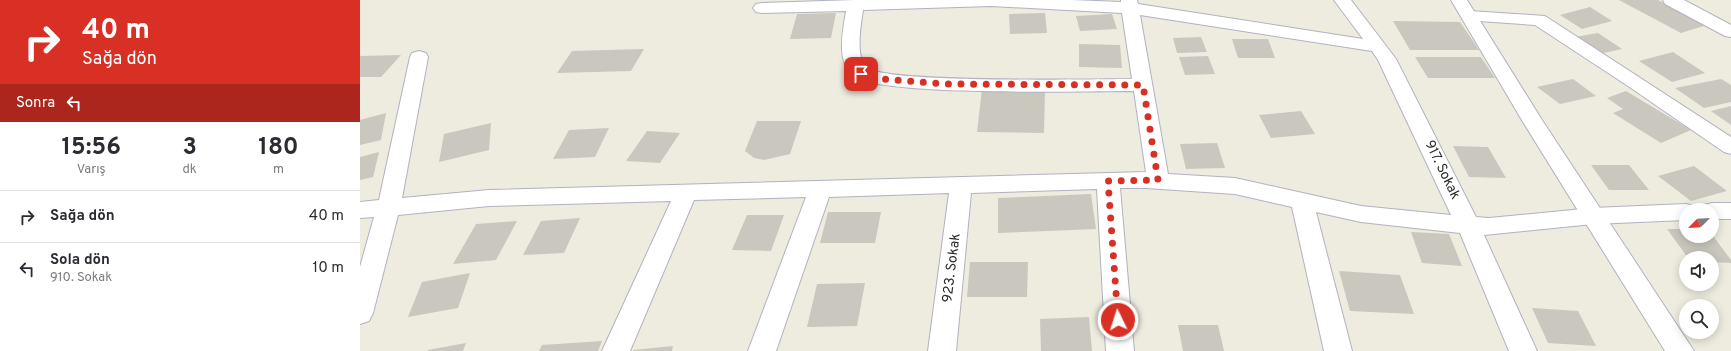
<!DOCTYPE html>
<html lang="tr">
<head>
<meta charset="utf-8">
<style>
	body { margin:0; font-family:Overpass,sans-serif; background:#f7f7f7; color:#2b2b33; height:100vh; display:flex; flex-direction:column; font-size:15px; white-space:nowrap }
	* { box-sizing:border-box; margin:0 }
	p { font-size:13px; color:#7c7c81 }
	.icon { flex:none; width:22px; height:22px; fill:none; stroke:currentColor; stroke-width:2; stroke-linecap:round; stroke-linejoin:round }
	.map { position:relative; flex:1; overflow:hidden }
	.drawer { display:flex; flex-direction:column; background:#fff; width:360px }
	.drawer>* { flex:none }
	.guide { background:#d93025; color:#fff; overflow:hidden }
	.needle { width:26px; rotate:246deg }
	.tools { position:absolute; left:1319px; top:203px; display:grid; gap:8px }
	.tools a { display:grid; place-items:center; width:40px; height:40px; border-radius:50%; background:#fff; box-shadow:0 2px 10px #0003; font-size:20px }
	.pin { position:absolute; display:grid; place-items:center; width:34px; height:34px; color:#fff; margin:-17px; border-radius:8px; box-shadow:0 2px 6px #0006 }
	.me { position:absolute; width:44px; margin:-22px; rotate:356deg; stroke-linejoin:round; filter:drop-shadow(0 0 3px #0008) }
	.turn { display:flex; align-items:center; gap:14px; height:84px; padding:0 16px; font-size:18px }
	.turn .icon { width:52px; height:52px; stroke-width:2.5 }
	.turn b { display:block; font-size:28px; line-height:34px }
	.then { display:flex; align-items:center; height:38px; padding:0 16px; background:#0003; gap:8px; font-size:15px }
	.eta { display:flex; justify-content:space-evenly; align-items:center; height:68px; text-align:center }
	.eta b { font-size:24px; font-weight:700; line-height:28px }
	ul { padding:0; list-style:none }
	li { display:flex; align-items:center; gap:12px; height:52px; padding:0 16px; border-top:1px solid #e1e1e2 }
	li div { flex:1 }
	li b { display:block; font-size:15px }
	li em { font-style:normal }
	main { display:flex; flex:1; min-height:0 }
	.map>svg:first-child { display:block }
</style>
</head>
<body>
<main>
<section class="drawer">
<div class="guide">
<div class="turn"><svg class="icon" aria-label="right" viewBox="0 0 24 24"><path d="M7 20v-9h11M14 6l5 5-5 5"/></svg><div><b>40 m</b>Sağa dön</div></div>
<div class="then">Sonra<svg class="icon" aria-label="left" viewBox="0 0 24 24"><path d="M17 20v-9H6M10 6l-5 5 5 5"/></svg></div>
</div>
<div class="eta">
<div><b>15:56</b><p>Varış</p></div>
<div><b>3</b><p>dk</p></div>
<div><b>180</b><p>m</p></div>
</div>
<ul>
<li><svg class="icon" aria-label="right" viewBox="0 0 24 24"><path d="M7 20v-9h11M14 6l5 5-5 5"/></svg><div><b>Sağa dön</b></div><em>40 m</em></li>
<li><svg class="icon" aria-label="left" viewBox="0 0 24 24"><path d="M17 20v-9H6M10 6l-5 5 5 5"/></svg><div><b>Sola dön</b><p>910. Sokak</p></div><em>10 m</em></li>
</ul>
</section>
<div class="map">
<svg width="1371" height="351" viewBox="0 0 1371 351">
	<rect width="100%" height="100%" fill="#eeebdf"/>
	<g fill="#cac7be">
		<path d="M 1259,0 L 1298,0 L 1347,25 L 1321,33 Z"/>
		<path d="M 1230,7 L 1252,21 L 1222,29 L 1200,15 Z"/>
		<path d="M 476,13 L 471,38 L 430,39 L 437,14 Z"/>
		<path d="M 685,13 L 687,33 L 650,34 L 649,14 Z"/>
		<path d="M 752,14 L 757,29 L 720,31 L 716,16 Z"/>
		<path d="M 1033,21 L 1100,22 L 1119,50 L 1050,50 Z"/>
		<path d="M 1238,33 L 1262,49 L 1239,54 L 1215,37 Z"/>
		<path d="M 841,37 L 847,52 L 817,53 L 813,38 Z"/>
		<path d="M 872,39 L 908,39 L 915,58 L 878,58 Z"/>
		<path d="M 719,44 L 760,45 L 762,68 L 719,67 Z"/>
		<path d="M 284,49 L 271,71 L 197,73 L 212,51 Z"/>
		<path d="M 1313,52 L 1345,73 L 1312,82 L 1279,61 Z"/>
		<path d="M 41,55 L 21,77 L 0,77 L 0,56 Z"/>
		<path d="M 848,56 L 855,74 L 825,75 L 819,57 Z"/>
		<path d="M 1055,57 L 1121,57 L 1135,78 L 1068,78 Z"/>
		<path d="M 1213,79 L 1236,96 L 1200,104 L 1177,87 Z"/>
		<path d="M 1361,79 L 1371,85 L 1371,102 L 1344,108 L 1315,88 Z"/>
		<path d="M 622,89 L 685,90 L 684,133 L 617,132 Z"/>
		<path d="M 1266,91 L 1331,130 L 1301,143 L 1253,113 L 1263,109 L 1247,98 Z"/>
		<path d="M 1371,106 L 1371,125 L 1351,111 Z"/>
		<path d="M 941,111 L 955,134 L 911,138 L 899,115 Z"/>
		<path d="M 26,113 L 21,140 L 0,145 L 0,120 Z"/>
		<path d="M 397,121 L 441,121 L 430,154 L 404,160 L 394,158 L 385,151 Z"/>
		<path d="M 131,123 L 129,150 L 79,162 L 84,134 Z"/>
		<path d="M 249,128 L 235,157 L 193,159 L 209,130 Z"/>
		<path d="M 287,131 L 320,133 L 300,163 L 266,161 Z"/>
		<path d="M 857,143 L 865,168 L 826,169 L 820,144 Z"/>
		<path d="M 1093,146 L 1128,147 L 1146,178 L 1109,177 Z"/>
		<path d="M 19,152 L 13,177 L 0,180 L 0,157 Z"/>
		<path d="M 1231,165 L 1269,165 L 1289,190 L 1249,190 Z"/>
		<path d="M 1334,166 L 1367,191 L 1331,201 L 1298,176 Z"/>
		<path d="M 731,194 L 736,229 L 638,233 L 638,198 Z"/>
		<path d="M 468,212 L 521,212 L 515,243 L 460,243 Z"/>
		<path d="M 387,215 L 424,215 L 411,251 L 372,250 Z"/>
		<path d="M 220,218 L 204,253 L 163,255 L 181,221 Z"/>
		<path d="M 157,221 L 136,260 L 93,264 L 116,224 Z"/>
		<path d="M 1307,229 L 1326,229 L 1326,236 L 1353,236 L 1371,260 L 1371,263 L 1352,262 L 1352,258 L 1328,258 Z"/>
		<path d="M 1051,232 L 1089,234 L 1102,266 L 1062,263 Z"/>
		<path d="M 610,262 L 668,262 L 667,297 L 607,297 Z"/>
		<path d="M 979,271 L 1040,275 L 1054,314 L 990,311 Z"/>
		<path d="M 110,273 L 98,308 L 48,317 L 62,282 Z"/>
		<path d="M 505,283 L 497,326 L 447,327 L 457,284 Z"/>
		<path d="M 1172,308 L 1218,311 L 1236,346 L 1188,343 Z"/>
		<path d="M 729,317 L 732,351 L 681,351 L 680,319 Z"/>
		<path d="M 818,325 L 858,325 L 864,351 L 823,351 Z"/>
		<path d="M 242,341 L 238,351 L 179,351 L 182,345 Z"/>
		<path d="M 106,343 L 103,351 L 68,351 L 68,350 Z"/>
		<path d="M 313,346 L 312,351 L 273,351 L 273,350 Z"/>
	</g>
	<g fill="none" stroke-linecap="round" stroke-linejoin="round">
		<defs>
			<g id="street">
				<path d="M 495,0 L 712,0 L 761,2 L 761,0 L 777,0 L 778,4 L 1003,39 L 974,0 L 991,0 L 1036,59 L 1116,217 L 1129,218 L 1233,208 L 1326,204 L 1334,206 L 1336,210 L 1326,210 L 1326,220 L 1233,224 L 1124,235 L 1177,351 L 1149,351 L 1100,233 L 1001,222 L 956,212 L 992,351 L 964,351 L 932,207 L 875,194 L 786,188 L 760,188 L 774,351 L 746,351 L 737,189 L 611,193 L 596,351 L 568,351 L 589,193 L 469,197 L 416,351 L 388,351 L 446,197 L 334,200 L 270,351 L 242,351 L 311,201 L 129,206 L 38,215 L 13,313 L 9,321 L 0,324 L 0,267 L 14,217 L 0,218 L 0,202 L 19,200 L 50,57 L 52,53 L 59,51 L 66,53 L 68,57 L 42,198 L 129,190 L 786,172 L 774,91 C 732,91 515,97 492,75 C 476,59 483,31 486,11 L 402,13 L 396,12 L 393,8 L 396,4 L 402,3 ZM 631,6 L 762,13 L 772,79 C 736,79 522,84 506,67 C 495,56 501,24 503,10 ZM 780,15 L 1012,51 L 1018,60 L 1091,215 L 1001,206 L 875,178 L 808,174 Z"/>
				<path d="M 1110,11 L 1185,16 L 1371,137 L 1371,154 L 1364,152 L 1268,86 L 1175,25 L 1104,20 L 1101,16 L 1104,12 Z"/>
				<path d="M 1352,203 L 1371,203 L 1371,219 L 1352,219 L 1352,210 L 1341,210 L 1344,205 Z"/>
			</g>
			<g id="secondary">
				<path d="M 1091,0 L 1107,0 L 1182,120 L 1334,351 L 1305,351 L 1163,122 Z"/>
				<path d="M 1303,0 L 1324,0 L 1371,25 L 1371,37 L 1365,36 L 1305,4 Z"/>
			</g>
		</defs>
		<use href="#street" stroke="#b2b2c0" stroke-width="2"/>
		<use href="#secondary" stroke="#b2b2c0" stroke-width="2"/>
		<use href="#street" fill="#fff" fill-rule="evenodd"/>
		<use href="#secondary" fill="#fff" fill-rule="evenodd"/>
	</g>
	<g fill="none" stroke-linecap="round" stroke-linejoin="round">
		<path stroke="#d93025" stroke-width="7" stroke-dasharray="0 12.6" d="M 501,74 L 521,79 L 587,84 L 783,85 L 798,180 L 748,181 L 758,320"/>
	</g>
	<g text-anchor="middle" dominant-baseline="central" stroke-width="3" stroke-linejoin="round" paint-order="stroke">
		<g font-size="14" fill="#2c2c2c" stroke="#fff">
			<text transform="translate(1082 170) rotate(64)">917. Sokak</text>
			<text transform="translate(592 268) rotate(-83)">923. Sokak</text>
		</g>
	</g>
</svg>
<div class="tools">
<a><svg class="needle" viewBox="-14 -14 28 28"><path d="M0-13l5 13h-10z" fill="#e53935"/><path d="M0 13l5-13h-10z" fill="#7c7c81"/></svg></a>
<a><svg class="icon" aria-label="sound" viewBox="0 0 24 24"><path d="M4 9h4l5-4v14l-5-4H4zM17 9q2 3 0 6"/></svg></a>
<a><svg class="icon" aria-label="search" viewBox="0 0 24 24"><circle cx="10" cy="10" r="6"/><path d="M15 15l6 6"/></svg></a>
</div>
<div class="pin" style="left:501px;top:74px;background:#d93025"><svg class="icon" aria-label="arrive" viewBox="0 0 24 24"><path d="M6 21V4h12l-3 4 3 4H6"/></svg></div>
<svg class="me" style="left:758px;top:320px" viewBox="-20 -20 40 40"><circle r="17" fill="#d93025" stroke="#fff" stroke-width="3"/><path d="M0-11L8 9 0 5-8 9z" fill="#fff"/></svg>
</div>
</main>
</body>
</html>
